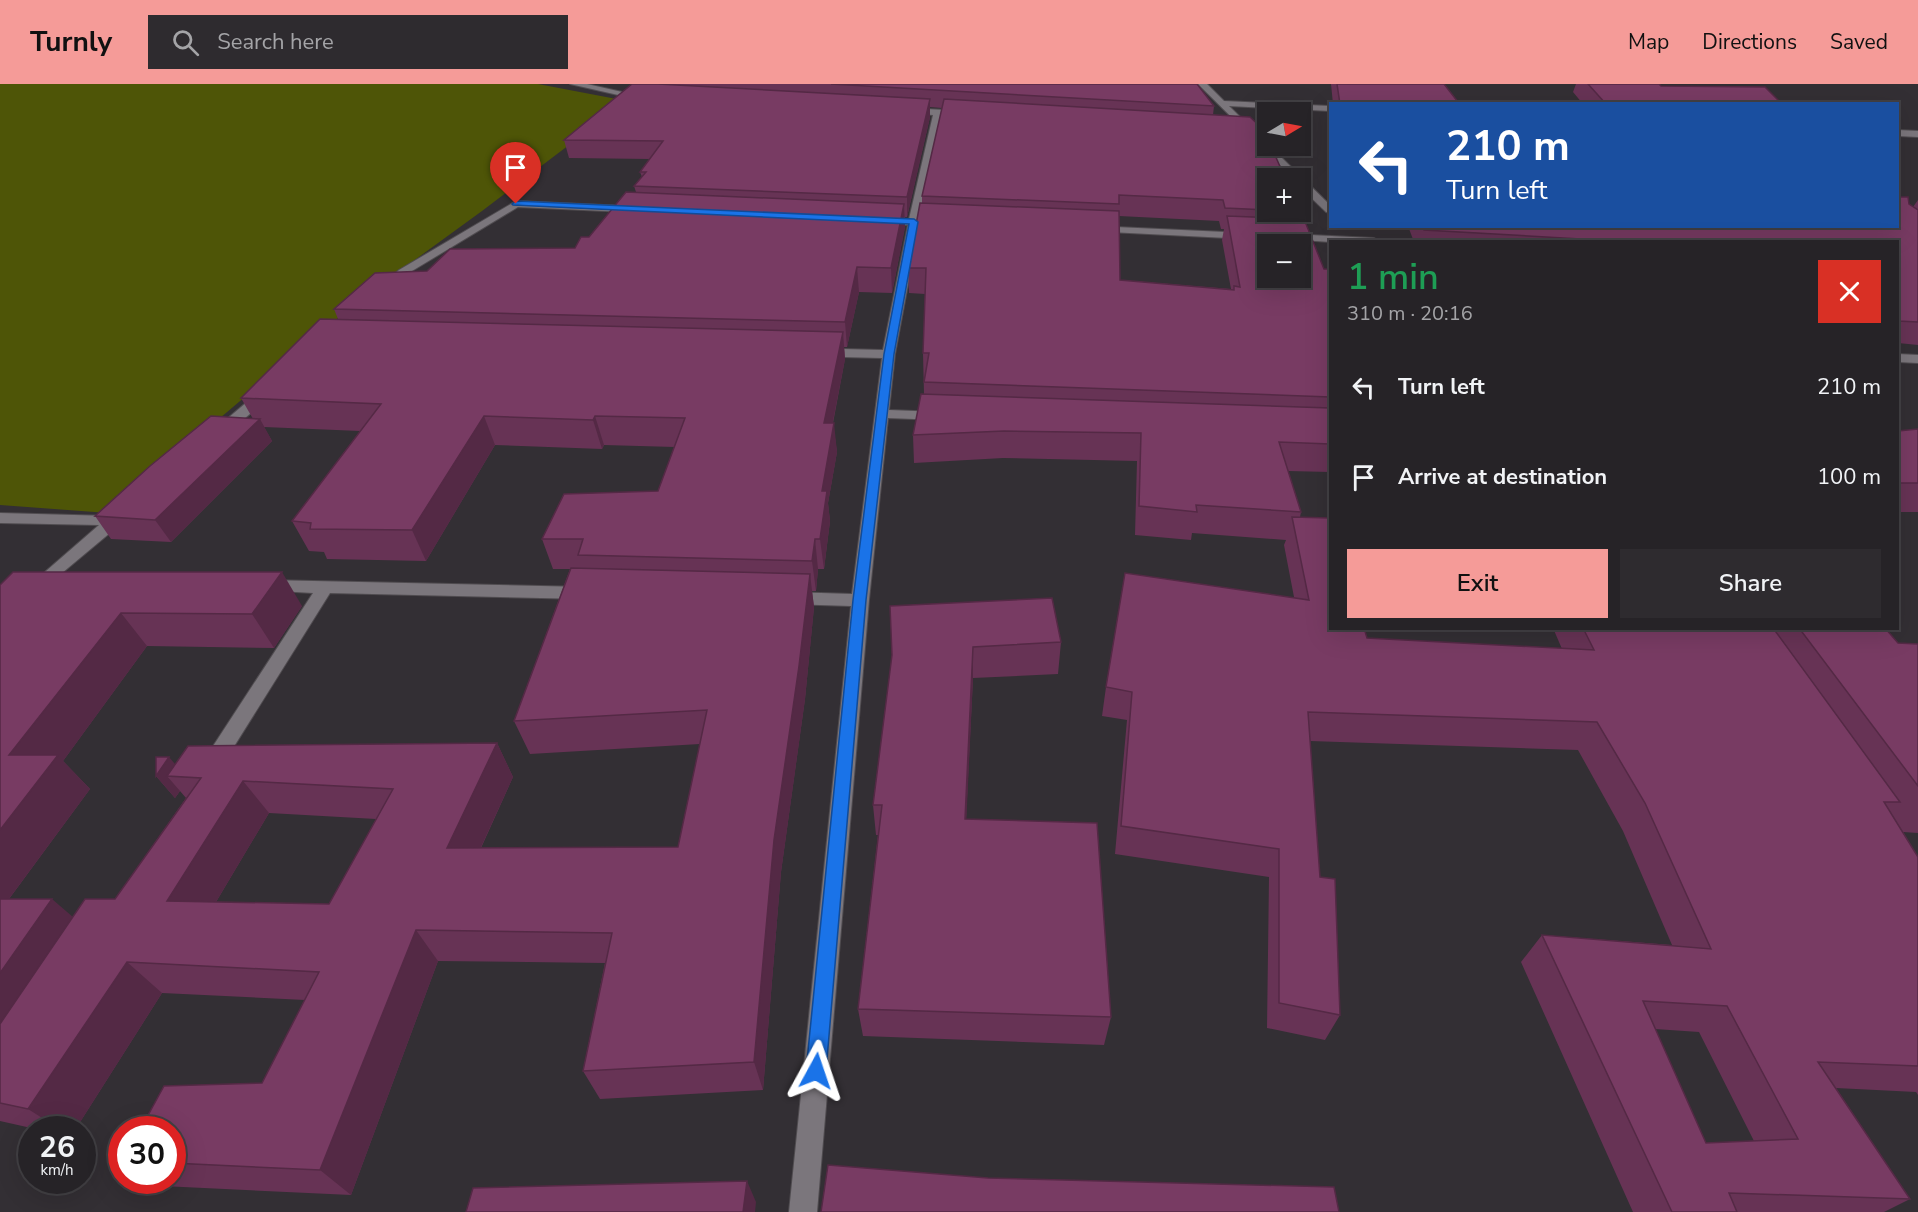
<!DOCTYPE html>
<html lang="en">
<head>
<meta charset="utf-8">
<style>
	body { margin:0; font-family:"Nunito Sans",sans-serif; background:#2e2b2f; color:#f1f3f6; height:100vh; display:flex; flex-direction:column; font-size:22px; white-space:nowrap }
	* { box-sizing:border-box; margin:0 }
	p { font-size:20px; color:#a4a4a7 }
	.icon { flex:none; width:33px; height:33px; fill:none; stroke:currentColor; stroke-width:2; stroke-linecap:round; stroke-linejoin:round }
	.map { position:relative; flex:1; overflow:hidden }
	.details { position:absolute; left:1329px; top:156px; width:570px; height:390px; display:flex; flex-direction:column; background:#262327; border-radius:0px; box-shadow:0 6px 24px #0002,0 0 0 2px #424044 }
	.details>* { flex:none }
	.banner { position:absolute; left:1329px; top:18px; width:570px; height:126px; border-radius:0px; box-shadow:0 6px 24px #0002,0 0 0 2px #424044; background:#1a4fa0; color:#fff; overflow:hidden }
	.needle { width:39px; rotate:80deg }
	.fabs { position:absolute; left:1257px; top:18px; display:grid; gap:12px }
	.fabs a { display:grid; place-items:center; width:54px; height:54px; border-radius:0px; background:#262327; box-shadow:0 6px 24px #0002,0 0 0 2px #424044; font-size:30px }
	.speed { position:absolute; left:18px; top:1032px; display:flex; gap:12px; font-size:30px; font-weight:700; text-align:center }
	.speed>* { display:grid; place-content:center; width:78px; height:78px; border-radius:50%; background:#262327; box-shadow:0 6px 24px #0002,0 0 0 2px #424044; line-height:1 }
	.speed small { font-size:15px; font-weight:400 }
	.speed .limit { border:9px solid #d22; background:#fff; color:#111 }
	.pin { position:absolute; display:grid; place-items:center; width:51px; height:51px; color:#fff; margin:-62px -26px; border-radius:50% 50% 50% 0; rotate:-45deg; box-shadow:0 0 6px #0007 }
	.pin .icon { rotate:45deg }
	.me { position:absolute; width:66px; margin:-33px; rotate:5deg; stroke-linejoin:round; filter:drop-shadow(0 0 4px #0008) }
	.turn { display:flex; align-items:center; gap:21px; height:126px; padding:0 18px; font-size:27px }
	.turn .icon { width:78px; height:78px; stroke-width:2.5 }
	.turn b { display:block; font-size:42px; line-height:51px }
	.round { display:grid; place-items:center; flex:none; width:63px; height:63px; border-radius:0px; background:#2e2b2f }
	.summary { display:flex; align-items:center; justify-content:space-between; height:102px; padding:0 18px }
	h1 { font-size:36px; font-weight:600; line-height:45px; color:#1e9e55 }
	.cta { display:flex; gap:12px; margin-top:auto; padding:12px 18px }
	.cta a { flex:1; height:69px; border-radius:0px; background:#f59b98; color:#111; font-size:24px; font-weight:600; line-height:69px; text-align:center }
	.cta a+a { background:#2e2b2f; color:#f1f3f6 }
	ul { padding:0; list-style:none }
	li { display:flex; align-items:center; gap:18px; height:90px; padding:0 18px }
	li div { flex:1 }
	li b { display:block; font-size:22px }
	li em { font-style:normal }
	header { display:flex; align-items:center; gap:36px; box-sizing:border-box; height:84px; padding:0 30px; background:#f59b98; color:#111 }
	header strong { font-size:28px }
	nav { display:flex; gap:33px; margin-inline-start:auto; font-size:21px }
	.search { width:420px; height:54px; background:#2e2b2f; display:flex; align-items:center; gap:15px; box-sizing:border-box; padding:0 21px; border-radius:0px; color:#a4a4a7; font-size:22px }
	.map>svg:first-child { display:block }
</style>
</head>
<body>
<header>
<strong>Turnly</strong>
<div class="search"><svg class="icon" aria-label="search" viewBox="0 0 24 24"><circle cx="10" cy="10" r="6"/><path d="M15 15l6 6"/></svg>Search here</div>
<nav><a>Map</a><a>Directions</a><a>Saved</a></nav>
</header>
<div class="map">
<svg width="1918" height="1128" viewBox="0 0 1918 1128">
	<rect width="100%" height="100%" fill="#332f34"/>
	<path fill="#4e5507" d="M 0,0 L 538,0 L 627,17 L 482,127 L 357,218 L 108,429 L 0,421 Z"/>
	<g fill="none" stroke-linecap="round" stroke-linejoin="round">
		<defs>
			<g id="minor">
				<path d="M 570,0 L 587,0 L 631,10 L 627,13 Z"/>
				<path d="M 1198,0 L 1207,0 L 1224,17 L 1330,22 L 1330,27 L 1229,22 L 1330,121 L 1330,129 L 1326,128 L 1300,103 L 1300,94 L 1293,94 Z"/>
				<path d="M 908,24 L 964,27 L 968,30 L 964,33 L 942,31 L 920,135 L 931,138 L 930,140 L 919,141 L 895,270 L 889,326 L 940,328 L 947,332 L 940,336 L 888,334 L 869,516 L 817,1128 L 789,1128 L 851,522 L 789,520 L 783,518 L 780,514 L 783,510 L 789,508 L 852,510 L 882,274 L 328,260 L 322,256 L 399,186 L 516,117 L 909,135 L 933,31 L 905,29 L 905,25 ZM 518,123 L 908,141 L 883,266 L 339,252 L 407,190 Z"/>
				<path d="M 1898,46 L 1918,47 L 1918,53 L 1898,52 Z"/>
				<path d="M 1094,142 L 1247,149 L 1252,152 L 1247,155 L 1090,147 L 1089,145 Z"/>
				<path d="M 1289,150 L 1374,154 L 1379,157 L 1330,158 L 1285,155 L 1284,153 Z"/>
				<path d="M 1898,270 L 1918,271 L 1918,279 L 1898,278 Z"/>
				<path d="M 265,306 L 272,310 L 270,313 L 225,351 L 215,351 L 213,348 L 215,345 L 260,307 Z"/>
				<path d="M 123,425 L 129,427 L 131,430 L 129,433 L 62,489 L 68,494 L 66,498 C 57,500 49,500 40,498 L 38,494 L 99,441 L 0,439 L 0,429 L 111,432 Z"/>
				<path d="M 267,496 L 585,503 L 591,505 L 594,509 L 591,513 L 585,515 L 330,509 L 218,688 L 211,690 L 204,688 L 201,682 L 204,676 L 313,509 L 261,506 L 259,502 L 261,498 Z"/>
			</g>
		</defs>
		<use href="#minor" stroke="#504c50" stroke-width="2"/>
		<use href="#minor" fill="#7b767c" fill-rule="evenodd"/>
	</g>
	<g fill="#673355" fill-rule="evenodd">
		<path d="M 632,0 L 1197,0 L 1214,22 L 1213,31 L 1268,94 L 1268,128 L 1299,128 L 1297,134 L 1324,185 L 1330,185 L 1330,388 L 1288,387 L 1301,428 L 1300,433 L 1367,554 L 1562,565 L 1553,544 L 1885,544 L 1898,559 L 1918,560 L 1918,749 L 1903,748 L 1918,773 L 1918,1011 L 1916,1008 L 1836,1004 L 1910,1115 L 1884,1128 L 1633,1128 L 1521,878 L 1542,851 L 1672,861 L 1623,747 L 1578,666 L 1310,657 L 1320,793 L 1340,931 L 1325,956 L 1267,944 L 1269,793 L 1115,770 L 1127,636 L 1102,632 L 1106,603 L 1294,513 L 1284,461 L 1286,456 L 1192,449 L 1191,456 L 1135,451 L 1137,377 L 1003,374 L 914,379 L 913,351 L 924,310 L 923,269 L 925,210 L 909,209 L 908,184 L 922,119 L 922,112 L 942,24 L 930,23 L 930,33 L 907,133 L 905,133 L 905,143 L 892,209 L 859,208 L 847,263 L 844,263 L 845,275 L 833,339 L 837,368 L 828,419 L 830,437 L 824,485 L 818,485 L 816,507 L 812,507 L 814,523 L 805,615 L 781,788 L 763,1006 L 600,1015 L 583,987 L 605,879 L 438,877 L 351,1111 L 162,1102 L 152,1096 L 172,1096 L 172,1046 L 262,999 L 305,916 L 162,909 L 75,1046 L 40,1046 L 0,1037 L 0,501 L 302,522 L 274,564 L 147,562 L 63,677 L 90,705 L 9,815 L 73,833 L 115,815 L 186,714 L 180,707 L 175,714 L 156,692 L 175,681 L 497,659 L 513,693 L 481,764 L 678,763 L 700,660 L 530,670 L 514,637 L 570,485 L 553,485 L 542,455 L 658,407 L 675,363 L 604,361 L 602,365 L 495,361 L 426,477 L 327,475 L 324,468 L 309,467 L 292,437 L 360,347 L 264,343 L 272,357 L 171,458 L 111,455 L 95,432 L 253,335 L 241,314 L 338,235 L 334,225 L 427,187 L 575,164 L 589,153 L 636,108 L 634,102 L 642,93 L 640,88 L 650,75 L 569,74 L 564,56 ZM 1119,132 L 1219,137 L 1221,145 L 1224,145 L 1222,156 L 1231,205 L 1120,196 ZM 269,729 L 376,735 L 329,820 L 216,818 ZM 1655,945 L 1699,948 L 1754,1057 L 1706,1059 Z"/>
		<path d="M 1331,0 L 1444,0 L 1458,18 L 1479,20 L 1333,20 Z"/>
		<path d="M 1576,0 L 1659,0 L 1661,2 L 1782,20 L 1583,20 L 1573,8 Z"/>
		<path d="M 1918,116 L 1918,261 L 1898,259 L 1898,158 L 1414,158 L 1408,142 L 1898,142 L 1909,120 L 1913,123 Z"/>
		<path d="M 1918,345 L 1918,428 L 1898,428 L 1898,347 Z"/>
		<path d="M 890,522 L 1061,558 L 1058,590 L 973,594 L 966,735 L 1111,933 L 1104,961 L 863,952 L 858,925 L 878,751 L 876,751 L 873,721 L 892,571 Z"/>
	</g>
	<g fill="#542945">
		<path d="M 930,15 L 930,33 L 907,133 L 907,113 Z"/>
		<path d="M 904,120 L 905,143 L 892,209 L 891,184 Z"/>
		<path d="M 857,183 L 859,208 L 847,263 L 845,238 Z"/>
		<path d="M 843,248 L 845,275 L 827,368 L 824,339 Z"/>
		<path d="M 484,332 L 495,361 L 426,477 L 412,446 Z"/>
		<path d="M 595,332 L 604,361 L 602,365 L 593,336 Z"/>
		<path d="M 260,335 L 272,357 L 171,458 L 155,436 Z"/>
		<path d="M 834,339 L 837,368 L 828,419 L 830,437 L 824,485 L 820,455 L 822,407 Z"/>
		<path d="M 815,455 L 818,485 L 816,507 L 812,477 Z"/>
		<path d="M 282,488 L 302,522 L 274,564 L 252,530 Z"/>
		<path d="M 810,490 L 814,523 L 805,615 L 781,788 L 763,1006 L 754,978 L 774,756 Z"/>
		<path d="M 121,529 L 147,562 L 63,677 L 90,705 L 0,827 L 0,746 L 9,671 Z"/>
		<path d="M 973,563 L 973,594 L 965,765 L 965,735 Z"/>
		<path d="M 497,659 L 513,693 L 466,796 L 447,764 Z"/>
		<path d="M 169,673 L 186,693 L 167,692 L 180,707 L 175,714 L 156,692 Z"/>
		<path d="M 243,697 L 269,729 L 198,848 L 167,817 Z"/>
		<path d="M 52,815 L 88,846 L 0,980 L 0,889 Z"/>
		<path d="M 416,846 L 438,877 L 351,1111 L 320,1086 Z"/>
		<path d="M 127,878 L 162,909 L 75,1046 L 61,1046 L 28,1025 Z"/>
		<path d="M 747,1097 L 756,1118 L 755,1128 L 743,1128 Z"/>
	</g>
	<g fill="#783b63" stroke="#542945" stroke-width="1.5" fill-rule="evenodd">
		<path d="M 632,0 L 658,0 L 930,15 L 907,113 L 634,102 L 646,88 L 640,88 L 663,57 L 564,56 Z"/>
		<path d="M 831,0 L 1197,0 L 1214,22 Z"/>
		<path d="M 1337,0 L 1444,0 L 1458,18 L 1479,20 L 1340,20 Z"/>
		<path d="M 1588,0 L 1659,0 L 1661,2 L 1765,3 L 1782,20 L 1606,20 Z"/>
		<path d="M 944,15 L 1250,33 L 1266,48 L 1268,52 L 1268,62 L 1271,62 L 1285,94 L 1268,94 L 1268,126 L 1225,124 L 1223,116 L 1119,111 L 1119,120 L 922,112 Z"/>
		<path d="M 626,108 L 904,120 L 891,184 L 857,183 L 845,238 L 334,225 L 375,189 L 427,187 L 450,165 L 575,164 L 581,153 L 589,153 Z"/>
		<path d="M 1898,113 L 1908,113 L 1909,120 L 1918,126 L 1918,238 L 1898,237 L 1898,158 L 1617,158 L 1616,157 L 1424,146 L 1423,142 L 1898,142 Z"/>
		<path d="M 920,119 L 1119,127 L 1120,196 L 1234,206 L 1234,202 L 1240,203 L 1227,132 L 1304,135 L 1324,185 L 1330,185 L 1330,313 L 924,298 L 929,269 L 923,269 L 926,184 L 908,184 ZM 1268,160 L 1300,160 L 1300,194 L 1268,194 Z"/>
		<path d="M 320,235 L 843,248 L 824,339 L 834,339 L 822,407 L 827,407 L 820,455 L 815,455 L 812,477 L 578,471 L 583,455 L 542,455 L 564,410 L 658,407 L 685,334 L 595,332 L 593,336 L 484,332 L 412,446 L 310,445 L 311,439 L 292,437 L 381,320 L 241,314 Z"/>
		<path d="M 921,310 L 1330,324 L 1330,360 L 1279,358 L 1301,428 L 1196,421 L 1197,428 L 1139,422 L 1141,349 L 1004,347 L 913,351 Z"/>
		<path d="M 211,332 L 260,335 L 155,436 L 95,432 L 150,382 Z"/>
		<path d="M 1918,345 L 1918,399 L 1898,399 L 1898,347 Z"/>
		<path d="M 1292,433 L 1330,434 L 1330,544 L 1364,544 L 1367,554 L 1594,566 L 1583,544 L 1773,544 L 1900,718 L 1884,718 L 1918,773 L 1918,982 L 1818,978 L 1910,1115 L 1729,1109 L 1737,1128 L 1672,1128 L 1542,851 L 1711,865 L 1645,719 L 1597,638 L 1308,628 L 1320,793 L 1335,795 L 1340,931 L 1279,919 L 1279,765 L 1121,742 L 1132,608 L 1106,603 L 1125,489 L 1309,516 ZM 1643,917 L 1727,922 L 1798,1055 L 1706,1059 Z"/>
		<path d="M 571,484 L 810,490 L 799,582 L 774,756 L 754,978 L 583,987 L 612,849 L 416,846 L 320,1086 L 172,1079 L 172,1046 L 140,1046 L 164,1002 L 262,999 L 319,888 L 127,878 L 28,1025 L 0,1019 L 0,940 L 85,815 L 115,815 L 201,694 L 167,692 L 188,662 L 497,659 L 447,764 L 678,763 L 707,626 L 514,637 ZM 243,697 L 393,705 L 329,820 L 167,817 Z"/>
		<path d="M 13,488 L 282,488 L 252,530 L 121,529 L 9,671 L 58,671 L 0,746 L 0,501 Z"/>
		<path d="M 1052,514 L 1061,558 L 973,563 L 965,735 L 1097,739 L 1111,933 L 858,925 L 882,721 L 873,721 L 892,571 L 890,522 Z"/>
		<path d="M 1799,544 L 1885,544 L 1898,559 L 1918,560 L 1918,702 Z"/>
		<path d="M 156,673 L 169,673 L 156,692 Z"/>
		<path d="M 0,815 L 52,815 L 0,889 Z"/>
		<path d="M 828,1081 L 988,1094 L 1334,1103 L 1339,1128 L 821,1128 Z"/>
		<path d="M 747,1097 L 743,1128 L 466,1128 L 473,1104 Z"/>
	</g>
	<path fill="#1a73e8" stroke="#114b97" stroke-width="1.5" d="M 516,117 L 914,135 L 918,138 L 894,270 L 866,516 L 826,987 L 823,994 L 816,996 L 809,994 L 806,987 L 853,516 L 884,270 L 909,140 L 513,121 L 512,120 Z"/>
</svg>
<div class="fabs">
<a><svg class="needle" viewBox="-14 -14 28 28"><path d="M0-13l5 13h-10z" fill="#e53935"/><path d="M0 13l5-13h-10z" fill="#a4a4a7"/></svg></a>
<a>+</a>
<a>−</a>
</div>
<div class="speed"><div>26<small>km/h</small></div><div class="limit">30</div></div>
<div class="pin" style="left:516px;top:120px;background:#d93025"><svg class="icon" aria-label="arrive" viewBox="0 0 24 24"><path d="M6 21V4h12l-3 4 3 4H6"/></svg></div>
<svg class="me" style="left:816px;top:987px" viewBox="-20 -20 40 40"><path d="M0-17L14 15 0 8-14 15z" fill="#1a73e8" stroke="#fff" stroke-width="4"/></svg>
<div class="banner">
<div class="turn"><svg class="icon" aria-label="left" viewBox="0 0 24 24"><path d="M17 20v-9H6M10 6l-5 5 5 5"/></svg><div><b>210 m</b>Turn left</div></div>
</div>
<section class="details">
<div class="summary"><div><h1>1 min</h1><p>310 m · 20:16</p></div><a class="round" style="background:#d93025;color:#fff"><svg class="icon" aria-label="close" viewBox="0 0 24 24"><path d="M6 6l12 12M18 6L6 18"/></svg></a></div>
<ul>
<li><svg class="icon" aria-label="left" viewBox="0 0 24 24"><path d="M17 20v-9H6M10 6l-5 5 5 5"/></svg><div><b>Turn left</b></div><em>210 m</em></li>
<li><svg class="icon" aria-label="arrive" viewBox="0 0 24 24"><path d="M6 21V4h12l-3 4 3 4H6"/></svg><div><b>Arrive at destination</b></div><em>100 m</em></li>
</ul>
<div class="cta"><a>Exit</a><a>Share</a></div>
</section>
</div>
</body>
</html>
